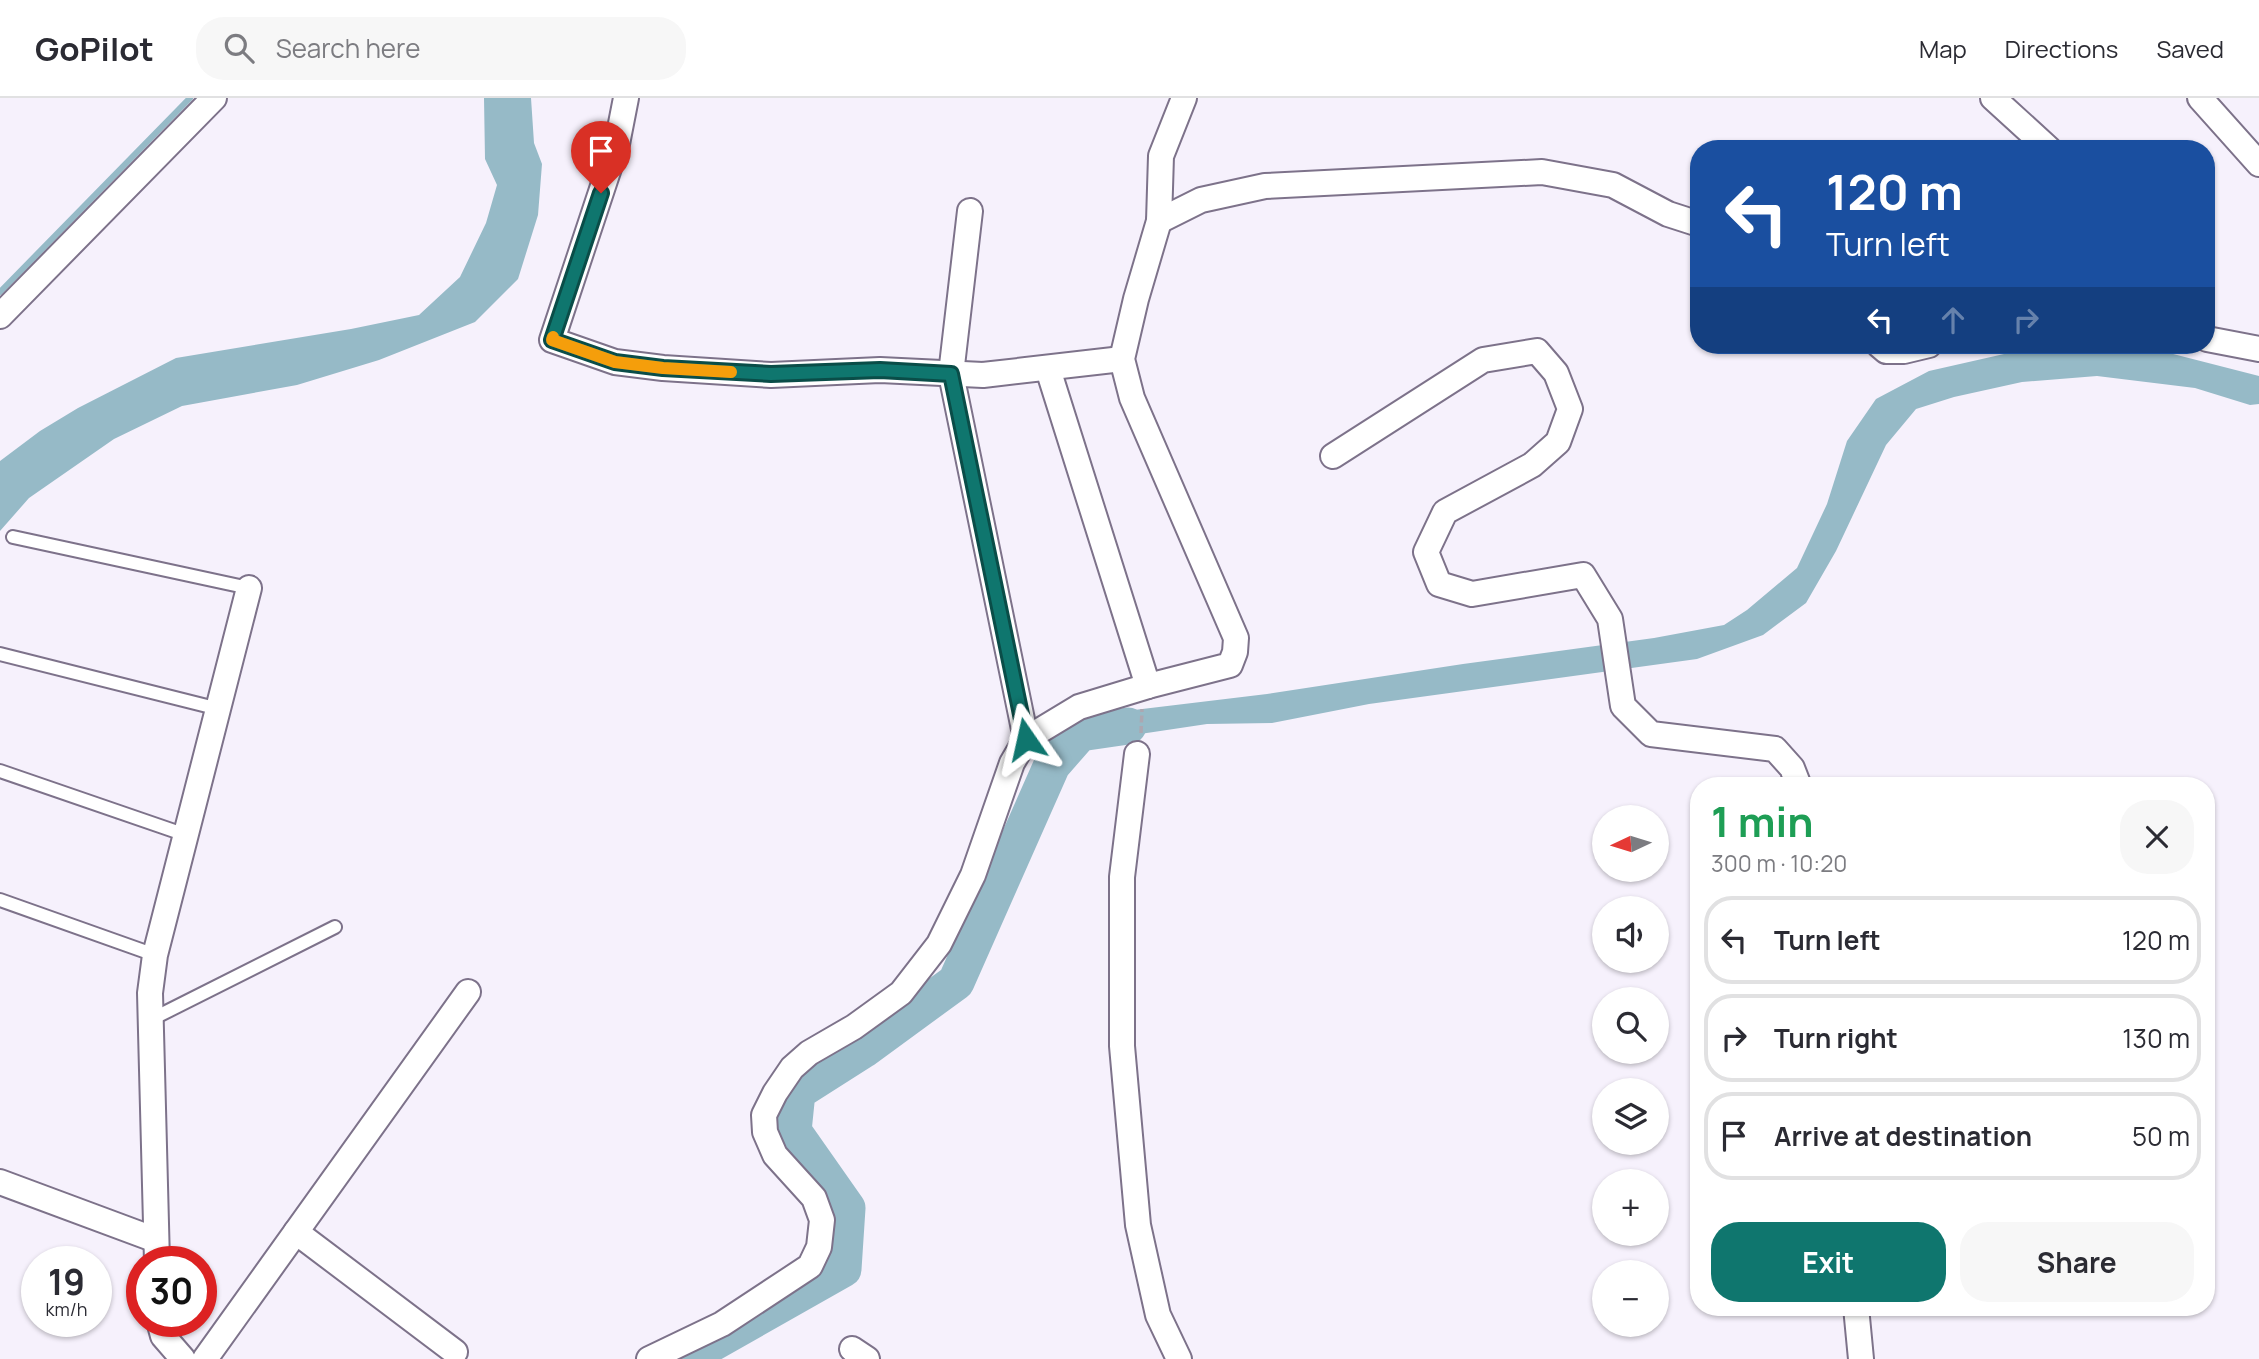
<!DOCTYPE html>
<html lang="en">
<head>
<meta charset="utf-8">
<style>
	body { margin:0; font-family:Manrope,sans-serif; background:#f7f7f7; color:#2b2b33; height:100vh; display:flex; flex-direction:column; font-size:26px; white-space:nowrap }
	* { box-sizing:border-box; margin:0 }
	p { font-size:23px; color:#7c7c81 }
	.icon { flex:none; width:38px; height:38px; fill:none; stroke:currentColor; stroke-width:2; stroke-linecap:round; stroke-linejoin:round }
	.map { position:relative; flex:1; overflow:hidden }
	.side { position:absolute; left:1690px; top:679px; width:525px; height:539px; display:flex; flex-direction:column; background:#fff; border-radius:28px; box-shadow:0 2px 5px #0004 }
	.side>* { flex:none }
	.banner { position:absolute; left:1690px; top:42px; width:525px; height:214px; border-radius:28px; box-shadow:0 2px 5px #0004; background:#1a4fa0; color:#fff; overflow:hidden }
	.needle { width:46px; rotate:266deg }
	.fabs { position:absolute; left:1592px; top:707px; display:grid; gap:14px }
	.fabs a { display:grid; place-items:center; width:77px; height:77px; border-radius:50%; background:#fff; box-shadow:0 2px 5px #0004; font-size:35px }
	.speed { position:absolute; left:21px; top:1148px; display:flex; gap:14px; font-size:35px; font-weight:700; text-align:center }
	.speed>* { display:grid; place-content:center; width:91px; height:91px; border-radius:50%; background:#fff; box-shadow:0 2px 5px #0004; line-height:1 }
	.speed small { font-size:18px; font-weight:400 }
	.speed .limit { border:10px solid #d22; background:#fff; color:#111 }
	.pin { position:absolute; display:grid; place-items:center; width:60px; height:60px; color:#fff; margin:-72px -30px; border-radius:50% 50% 50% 0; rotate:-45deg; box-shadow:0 0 7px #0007 }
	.pin .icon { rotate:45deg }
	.me { position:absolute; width:77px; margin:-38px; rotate:349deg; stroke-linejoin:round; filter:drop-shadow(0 0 5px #0008) }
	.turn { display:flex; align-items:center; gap:24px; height:147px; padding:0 21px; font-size:32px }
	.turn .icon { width:91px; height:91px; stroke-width:2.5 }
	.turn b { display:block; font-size:49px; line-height:60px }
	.lanes { display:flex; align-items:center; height:66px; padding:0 21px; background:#0003; justify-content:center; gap:35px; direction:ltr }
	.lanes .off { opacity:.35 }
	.round { display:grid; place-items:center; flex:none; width:74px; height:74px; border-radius:28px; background:#f7f7f7 }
	.headline { display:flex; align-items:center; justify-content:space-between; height:119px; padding:0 21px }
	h1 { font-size:42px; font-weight:700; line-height:52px; color:#1e9e55 }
	.action { display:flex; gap:14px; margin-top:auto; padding:14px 21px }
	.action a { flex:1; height:80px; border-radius:28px; background:#0f766e; color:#fff; font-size:28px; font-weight:700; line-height:80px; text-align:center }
	.action a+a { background:#f7f7f7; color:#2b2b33 }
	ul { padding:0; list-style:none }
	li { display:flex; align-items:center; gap:21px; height:88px; margin:0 14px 10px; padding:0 7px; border:4px solid #e1e1e2; border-radius:28px }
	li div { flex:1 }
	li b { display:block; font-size:26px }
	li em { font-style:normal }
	header { display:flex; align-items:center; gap:42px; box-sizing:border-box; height:98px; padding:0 35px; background:#fff; border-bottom:2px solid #e1e1e2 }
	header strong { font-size:33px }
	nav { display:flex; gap:38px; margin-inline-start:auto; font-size:24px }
	.search { width:490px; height:63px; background:#f7f7f7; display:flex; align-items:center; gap:18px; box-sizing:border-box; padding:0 24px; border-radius:28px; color:#7c7c81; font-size:26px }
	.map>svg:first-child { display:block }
</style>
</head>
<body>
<header>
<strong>GoPilot</strong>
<div class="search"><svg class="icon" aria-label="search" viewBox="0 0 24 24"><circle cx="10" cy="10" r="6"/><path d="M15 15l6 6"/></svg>Search here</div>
<nav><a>Map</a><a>Directions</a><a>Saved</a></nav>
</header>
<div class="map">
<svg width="2259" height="1261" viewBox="0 0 2259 1261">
	<rect width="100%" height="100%" fill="#f6f1fc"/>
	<g fill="#96bac7">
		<path d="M 484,0 L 531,0 L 534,45 L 542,66 L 538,117 L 518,181 L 475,224 L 379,262 L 297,287 L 182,308 L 114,341 L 29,400 L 0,433 L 0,363 L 40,333 L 78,310 L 176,260 L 351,231 L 419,217 L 460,179 L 486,125 L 497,87 L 485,61 Z"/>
		<path d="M 2031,247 L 2138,247 L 2259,278 L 2259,306 L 2250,307 L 2195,290 L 2097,278 L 2022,284 L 1954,299 L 1916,311 L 1886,347 L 1836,453 L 1806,505 L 1763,537 L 1697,561 L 1369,606 L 1272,625 L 1207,626 L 1100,642 L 1080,635 L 1094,621 L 1134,612 L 1267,596 L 1463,566 L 1654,540 L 1724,527 L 1747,512 L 1797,470 L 1827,406 L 1847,343 L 1876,301 L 1929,273 L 2004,256 Z"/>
	</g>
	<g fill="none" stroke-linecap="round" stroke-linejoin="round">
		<path stroke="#96bac7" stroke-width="6" d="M 0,194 L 190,0"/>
		<path stroke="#96bac7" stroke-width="37" d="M 684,1261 L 843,1171 L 847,1110 L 793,1033 L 797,994 L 863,952 L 956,884 L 1052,667 L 1080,635 L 1128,628"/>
		<defs>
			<g id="service">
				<path d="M 13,439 L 249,490"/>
				<path d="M 0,556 L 219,611"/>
				<path d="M 0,673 L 186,737"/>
				<path d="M 0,802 L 155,857"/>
				<path d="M 152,921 L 335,829"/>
			</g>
			<g id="minor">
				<path d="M 626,0 L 617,46 L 552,242 L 615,264 L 663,270 L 771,277 L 880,272 L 983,277 L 1122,261"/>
				<path d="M 1993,0 L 2049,51"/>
				<path d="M 2200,0 L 2259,66"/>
				<path d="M 970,113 L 951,276 L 1026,641"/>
				<path d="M 1159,123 L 1201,102 L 1265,88 L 1542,74 L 1613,87 L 1668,116 L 1699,126"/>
				<path d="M 0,218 L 214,0"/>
				<path d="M 2207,241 L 2259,251"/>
				<path d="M 1879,247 L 1886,253 L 1904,253 L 1929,247"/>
				<path d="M 1048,271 L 1148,588"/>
				<path d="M 1333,358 L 1483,262 L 1537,253 L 1556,275 L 1570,311 L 1558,344 L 1532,367 L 1445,414 L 1426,454 L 1439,486 L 1472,496 L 1583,477 L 1610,521 L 1623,608 L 1651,636 L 1775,651 L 1792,670 L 1799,688"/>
				<path d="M 1137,656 L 1122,779 L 1122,948 L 1138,1127 L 1158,1217 L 1179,1261"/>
				<path d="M 0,1084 L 156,1142"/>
				<path d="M 296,1134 L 455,1254"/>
				<path d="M 157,1164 L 150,895 L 155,857 L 249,490"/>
				<path d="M 1856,1209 L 1861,1261"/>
				<path d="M 159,1223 L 163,1238 L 183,1261"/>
				<path d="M 852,1251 L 867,1261"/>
				<path d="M 205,1261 L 468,894"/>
				<path d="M 649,1261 L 722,1226 L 810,1168 L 819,1149 L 822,1122 L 814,1100 L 775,1057 L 765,1034 L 764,1017 L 775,995 L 792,970 L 809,955 L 854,929 L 901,895 L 939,846 L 973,777 L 1012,665 L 1026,641 L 1079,609 L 1148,588 L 1230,567 L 1235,554 L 1236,540 L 1132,300 L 1122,261 L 1136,201 L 1159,123 L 1161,58 L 1184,0"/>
			</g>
		</defs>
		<use href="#service" stroke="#7d728a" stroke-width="16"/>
		<use href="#minor" stroke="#7d728a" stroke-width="28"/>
		<path stroke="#aca7b1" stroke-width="3.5" stroke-dasharray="7 3.5" stroke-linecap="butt" d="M 1141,635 L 1142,611"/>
		<use href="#service" stroke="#fff" stroke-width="12"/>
		<use href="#minor" stroke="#fff" stroke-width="24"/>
	</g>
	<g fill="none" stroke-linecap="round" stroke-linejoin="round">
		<defs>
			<path id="route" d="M 601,95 L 552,242 L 615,264 L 663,270 L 771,276 L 880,272 L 951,276 L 1026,641"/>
		</defs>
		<use href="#route" stroke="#0a4d48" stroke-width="18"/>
		<use href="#route" stroke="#0f766e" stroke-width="12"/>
		<path stroke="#f59e0b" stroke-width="12" d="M 553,239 L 552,242 L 615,264 L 663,270 L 731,274"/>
	</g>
</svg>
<div class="fabs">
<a><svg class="needle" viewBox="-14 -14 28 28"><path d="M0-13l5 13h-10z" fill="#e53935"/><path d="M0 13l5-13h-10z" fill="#7c7c81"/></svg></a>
<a><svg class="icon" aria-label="sound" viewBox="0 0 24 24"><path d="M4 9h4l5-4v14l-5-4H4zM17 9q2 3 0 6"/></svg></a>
<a><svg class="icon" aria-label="search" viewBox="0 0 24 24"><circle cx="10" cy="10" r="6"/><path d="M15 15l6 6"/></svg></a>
<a><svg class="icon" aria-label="layers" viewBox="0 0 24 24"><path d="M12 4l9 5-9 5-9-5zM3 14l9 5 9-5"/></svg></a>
<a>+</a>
<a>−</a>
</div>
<div class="speed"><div>19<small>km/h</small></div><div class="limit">30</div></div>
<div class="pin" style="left:601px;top:95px;background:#d93025"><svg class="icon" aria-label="arrive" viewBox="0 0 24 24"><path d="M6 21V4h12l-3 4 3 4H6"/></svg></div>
<svg class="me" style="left:1026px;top:641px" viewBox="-20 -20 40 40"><path d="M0-17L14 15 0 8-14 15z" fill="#0f766e" stroke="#fff" stroke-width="4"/></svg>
<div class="banner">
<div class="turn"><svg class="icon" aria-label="left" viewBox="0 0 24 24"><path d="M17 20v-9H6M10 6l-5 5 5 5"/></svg><div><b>120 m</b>Turn left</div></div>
<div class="lanes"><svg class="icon" aria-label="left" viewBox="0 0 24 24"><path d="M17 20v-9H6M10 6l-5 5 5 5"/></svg><svg class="icon off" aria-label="ahead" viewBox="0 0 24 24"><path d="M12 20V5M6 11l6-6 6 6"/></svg><svg class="icon off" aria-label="right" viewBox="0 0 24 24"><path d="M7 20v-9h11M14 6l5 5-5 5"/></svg></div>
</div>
<section class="side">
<div class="headline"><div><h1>1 min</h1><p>300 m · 10:20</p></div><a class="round"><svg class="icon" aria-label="close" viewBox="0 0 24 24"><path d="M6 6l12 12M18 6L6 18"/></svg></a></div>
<ul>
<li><svg class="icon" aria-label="left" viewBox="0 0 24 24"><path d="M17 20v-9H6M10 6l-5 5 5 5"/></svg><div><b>Turn left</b></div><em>120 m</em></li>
<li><svg class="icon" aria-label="right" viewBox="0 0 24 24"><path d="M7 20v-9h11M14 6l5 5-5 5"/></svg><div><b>Turn right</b></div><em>130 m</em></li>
<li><svg class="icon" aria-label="arrive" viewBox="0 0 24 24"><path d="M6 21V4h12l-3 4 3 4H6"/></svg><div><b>Arrive at destination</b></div><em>50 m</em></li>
</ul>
<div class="action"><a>Exit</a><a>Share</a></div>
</section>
</div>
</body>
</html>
